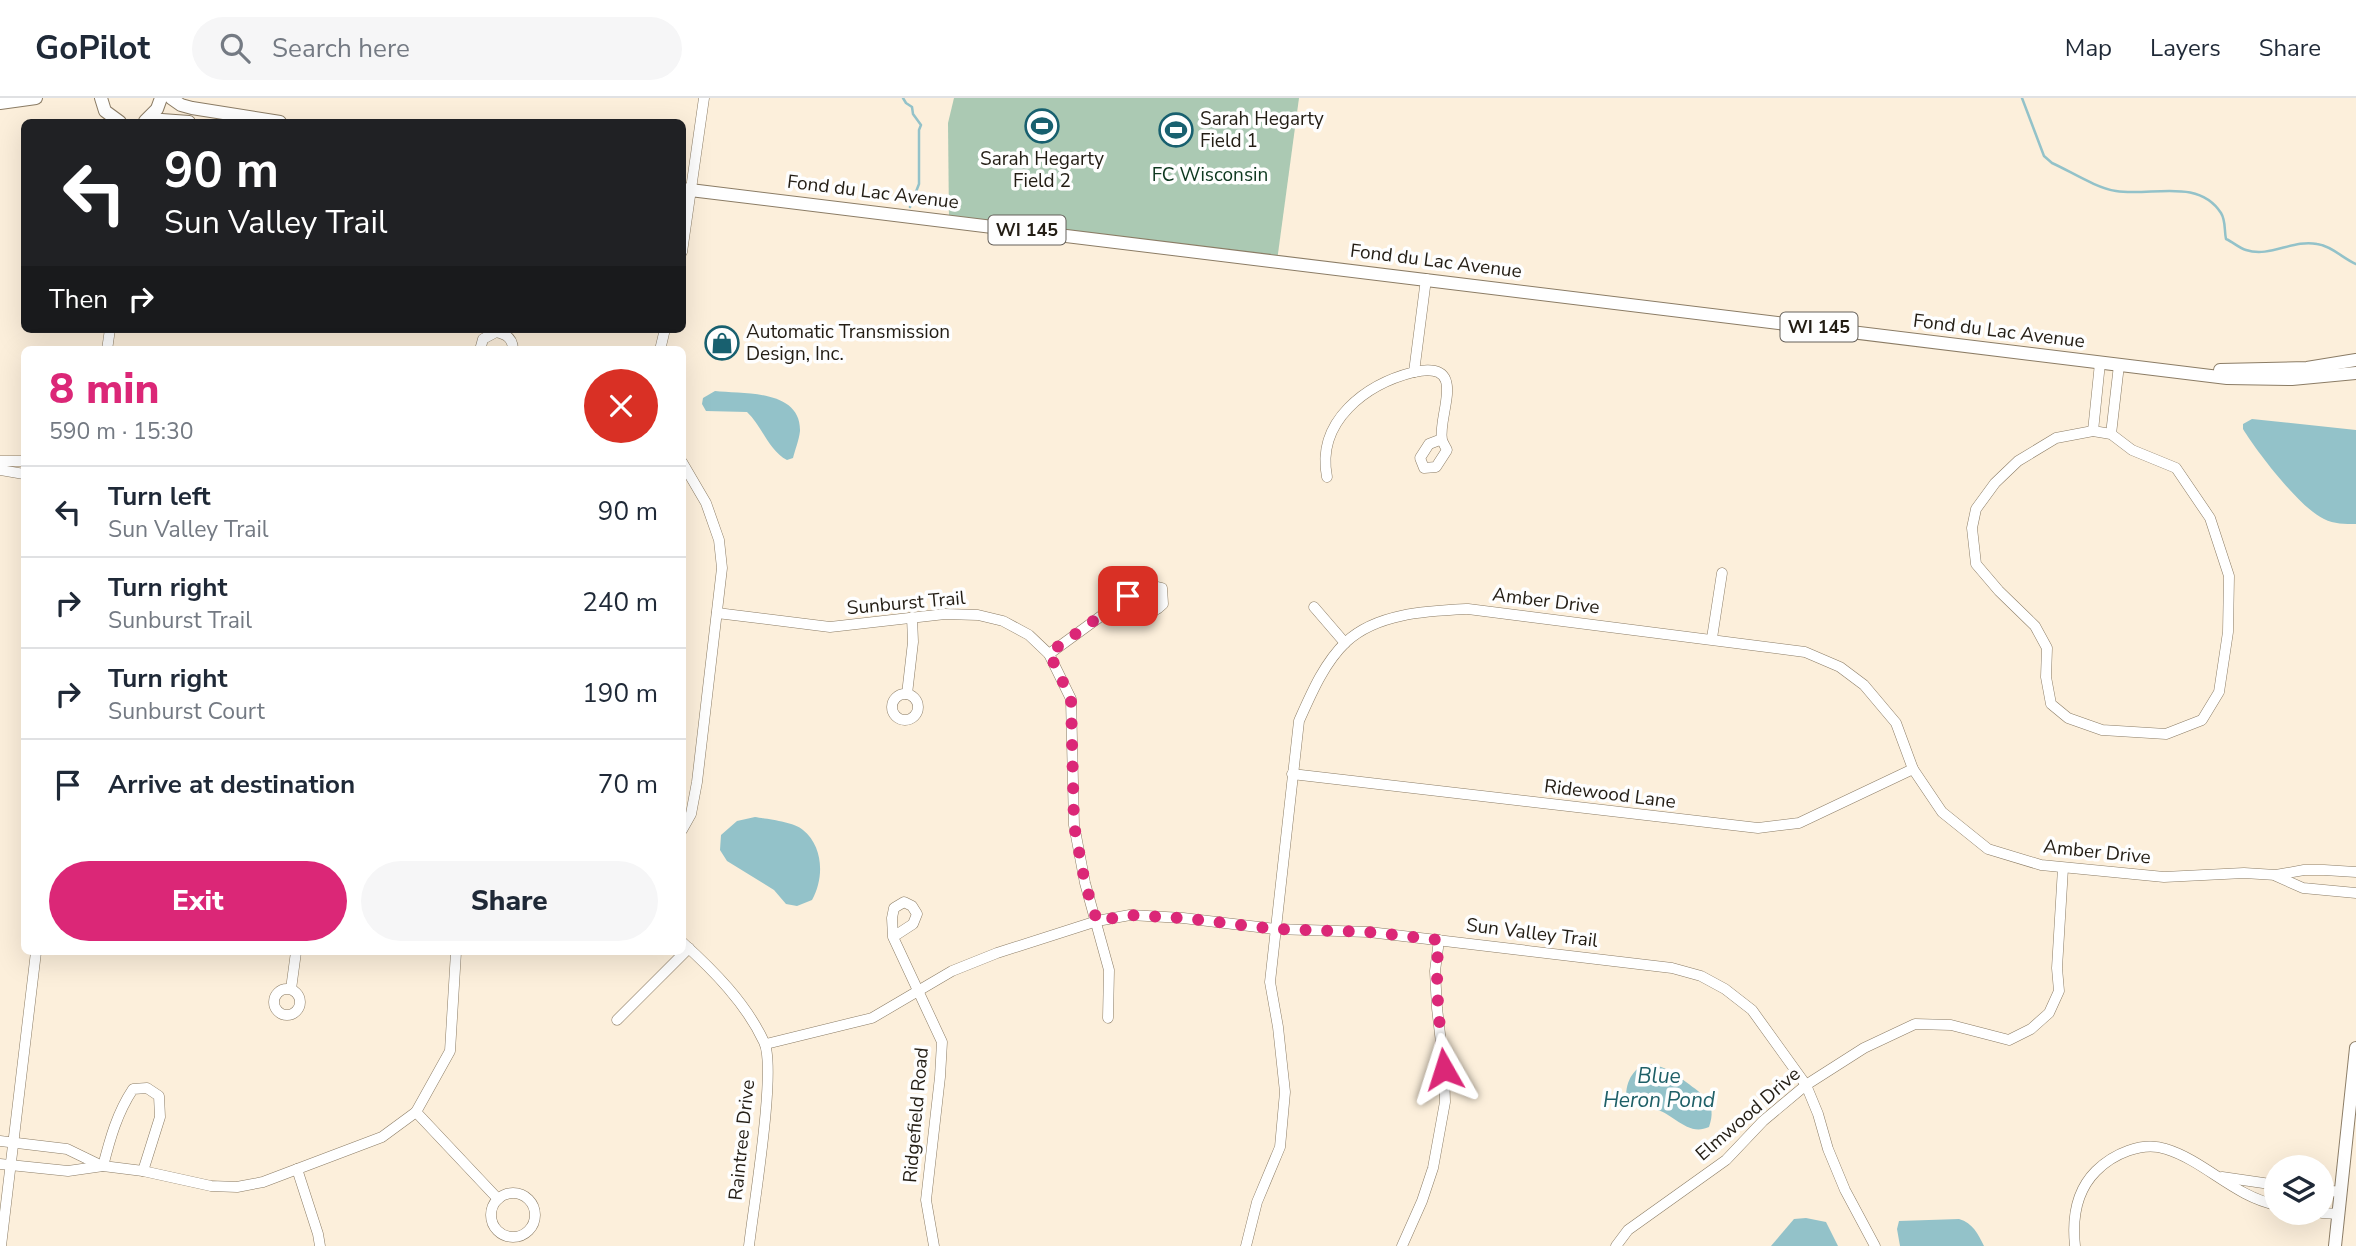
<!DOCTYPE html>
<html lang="en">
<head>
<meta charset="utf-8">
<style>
	body { margin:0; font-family:"Nunito Sans",sans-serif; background:#f6f6f7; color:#1f2937; height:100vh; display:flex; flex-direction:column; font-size:26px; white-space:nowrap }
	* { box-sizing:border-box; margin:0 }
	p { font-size:23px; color:#747a83 }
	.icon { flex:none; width:38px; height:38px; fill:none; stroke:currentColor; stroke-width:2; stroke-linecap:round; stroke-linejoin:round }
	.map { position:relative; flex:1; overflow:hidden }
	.side { position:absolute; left:21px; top:248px; width:665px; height:609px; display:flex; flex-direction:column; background:#fff; border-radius:10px; box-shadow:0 7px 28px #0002 }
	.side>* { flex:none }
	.guide { position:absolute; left:21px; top:21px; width:665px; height:214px; border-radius:10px; box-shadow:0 7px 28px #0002; background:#202124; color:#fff; overflow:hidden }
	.controls { position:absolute; left:2264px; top:1057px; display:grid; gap:14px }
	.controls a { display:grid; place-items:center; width:70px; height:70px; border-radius:50%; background:#fff; box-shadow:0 7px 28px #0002; font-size:35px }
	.pin { position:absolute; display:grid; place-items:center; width:60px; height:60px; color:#fff; margin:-30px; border-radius:14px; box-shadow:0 4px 10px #0006 }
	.me { position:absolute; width:77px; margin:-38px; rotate:354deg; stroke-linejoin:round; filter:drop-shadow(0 0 5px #0008) }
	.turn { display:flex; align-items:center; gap:24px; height:147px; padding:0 28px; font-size:32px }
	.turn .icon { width:91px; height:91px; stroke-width:2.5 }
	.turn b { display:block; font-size:49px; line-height:60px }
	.then { display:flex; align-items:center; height:66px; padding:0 28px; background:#0003; gap:14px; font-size:26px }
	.round { display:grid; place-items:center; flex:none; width:74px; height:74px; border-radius:37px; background:#f6f6f7 }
	.headline { display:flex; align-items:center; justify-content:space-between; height:119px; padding:0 28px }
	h1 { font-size:42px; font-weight:800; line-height:52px; color:#db2777 }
	.action { display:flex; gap:14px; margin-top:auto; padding:14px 28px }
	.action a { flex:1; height:80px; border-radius:42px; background:#db2777; color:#fff; font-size:28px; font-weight:800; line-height:80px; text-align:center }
	.action a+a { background:#f6f6f7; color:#1f2937 }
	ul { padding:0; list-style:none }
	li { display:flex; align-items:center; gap:21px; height:91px; padding:0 28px; border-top:2px solid #e0e1e3 }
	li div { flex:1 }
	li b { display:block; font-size:26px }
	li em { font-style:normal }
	header { display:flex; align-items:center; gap:42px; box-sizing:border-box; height:98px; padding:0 35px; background:#fff; border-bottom:2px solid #e0e1e3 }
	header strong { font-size:33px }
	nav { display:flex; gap:38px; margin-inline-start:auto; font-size:24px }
	.search { width:490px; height:63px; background:#f6f6f7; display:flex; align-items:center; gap:18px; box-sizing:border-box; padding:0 24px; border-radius:38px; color:#747a83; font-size:26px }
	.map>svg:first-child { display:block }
</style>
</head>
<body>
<header>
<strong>GoPilot</strong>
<div class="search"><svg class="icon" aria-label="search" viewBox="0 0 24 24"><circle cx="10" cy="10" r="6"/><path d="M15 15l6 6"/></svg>Search here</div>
<nav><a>Map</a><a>Layers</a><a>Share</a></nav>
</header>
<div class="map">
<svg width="2356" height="1148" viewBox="0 0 2356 1148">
	<rect width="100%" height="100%" fill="#fcefdb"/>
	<path fill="#abc9b3" d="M 954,0 L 1299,0 L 1277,163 L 949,123 L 948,25 Z"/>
	<g fill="#93c2c9">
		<path d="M 715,293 C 742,296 801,291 800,333 C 799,342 795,352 793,360 L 787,362 C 769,353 762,328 747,314 L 706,313 L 702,306 L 703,300 Z"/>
		<path d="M 2252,321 L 2356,332 L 2356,426 C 2345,426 2334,426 2324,421 C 2300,410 2257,354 2243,331 L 2243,326 Z"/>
		<path d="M 755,719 C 767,721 794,724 803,732 C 824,749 824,781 812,802 L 797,808 L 786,806 L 774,792 L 727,763 L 720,752 L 721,737 L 737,723 Z"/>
		<path d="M 1645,966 C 1663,967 1671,973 1686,984 C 1703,997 1718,1004 1709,1029 C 1687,1039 1674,1015 1654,1011 C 1644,1008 1635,1011 1627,1005 C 1624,989 1630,973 1645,966 Z"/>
		<path d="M 1806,1120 L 1826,1124 L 1838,1148 L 1771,1148 L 1794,1121 Z"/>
		<path d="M 1959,1121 C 1973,1125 1978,1136 1984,1148 L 1900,1148 L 1897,1131 L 1899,1123 Z"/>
	</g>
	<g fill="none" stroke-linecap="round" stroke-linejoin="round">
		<g stroke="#93c2c9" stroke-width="2.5">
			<path d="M 903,0 L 906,5 L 912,9 L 913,16 L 921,27 L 919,32 L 919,86 L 910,109"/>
			<path d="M 2022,0 L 2044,58 L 2052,65 C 2070,73 2096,90 2116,93 C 2150,99 2198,79 2221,115 C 2226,123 2224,132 2226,141 C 2233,144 2239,150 2246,152 C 2270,160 2293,141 2317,146 C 2332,148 2342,160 2356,166"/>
		</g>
		<defs>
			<g id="minor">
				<path d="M 682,154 L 704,0"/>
				<path d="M 107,252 L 110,231"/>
				<path d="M 480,252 L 483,241 L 496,234 C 507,236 513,241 513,252"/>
				<path d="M 660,252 L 665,231"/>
				<path d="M 1414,274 C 1470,262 1437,317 1442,342 C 1443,345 1445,348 1447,352 L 1436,369 L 1424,370 L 1420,360 L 1429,346 L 1442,341"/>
				<path d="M 2093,333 L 2111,336 L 2132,352 L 2176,370 L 2210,420 L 2229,478 L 2228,534 L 2219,594 L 2202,622 L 2166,636 L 2102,632 L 2068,620 L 2051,606 L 2046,579 L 2047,550 L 2035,528 L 1999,493 L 1976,466 L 1972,430 L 1976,411 L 1995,385 L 2018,363 L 2056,340 Z"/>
				<path d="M 2093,333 L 2100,265"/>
				<path d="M 2111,336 L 2119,267"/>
				<path d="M 0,363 L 24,363"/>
				<path d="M 682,364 L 706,405 L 719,442 L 722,470 L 697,684 L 691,716 L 682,732"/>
				<path d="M 0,372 L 24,376"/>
				<path d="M 1327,379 C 1316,323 1366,286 1414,274 L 1426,181"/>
				<path d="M 1314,509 L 1345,545"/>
				<path d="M 717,515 L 830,529 L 945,516 L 978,517 L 1003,523 L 1029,537 L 1049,556 L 1071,601 L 1074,727 L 1085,785 L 1109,872 L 1108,920"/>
				<path d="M 1712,540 L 1722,475"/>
				<path d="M 1049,556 L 1145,486 L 1162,490 L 1163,506 C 1148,522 1131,514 1112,509"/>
				<path d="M 907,596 L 913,544 L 912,519"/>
				<circle cx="905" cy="609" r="13"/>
				<path d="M 1292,676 L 1758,730 L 1799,725 L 1913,671"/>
				<path d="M 2276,778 L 2303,790 L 2356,795"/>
				<path d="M 893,839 L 913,826 L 917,816 L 912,808 L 904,804 L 894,810 L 892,820 L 893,839 L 942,944 L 940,979 L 926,1102 L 934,1148"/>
				<path d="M 682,844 C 713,872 746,905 764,944 C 777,970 753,1111 749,1148"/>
				<path d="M 291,891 L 296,854"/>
				<circle cx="287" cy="904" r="13"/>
				<path d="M 617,922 L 689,850"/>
				<path d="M 766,946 L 872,920 L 952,873 L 997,855 L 1097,823 L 1130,817 L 1183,820 L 1275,831 L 1369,834 L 1672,870 L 1701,878 L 1725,891 L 1752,912 L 1806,987 L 1818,1016 L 1828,1051 L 1845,1092 L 1875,1148"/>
				<path d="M 416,1014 L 498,1101"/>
				<path d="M 0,1043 L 67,1051 L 102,1068"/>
				<path d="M 0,1066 L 68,1073 L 103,1068 L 143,1073 L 211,1088 L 237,1089 L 263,1084 L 382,1039 L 416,1014 L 450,953 L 456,854"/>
				<path d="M 103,1068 C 110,1041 117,1015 133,991 L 147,990 L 159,998 L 160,1019 L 143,1073"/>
				<path d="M 297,1071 L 318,1136 L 320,1148"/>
				<path d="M 2222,1079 L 2277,1087"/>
				<path d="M 2322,1092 L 2341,1094"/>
				<circle cx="513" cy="1117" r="22"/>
				<path d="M 2322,1115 L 2339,1116"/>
				<path d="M 1,1148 L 36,854"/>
				<path d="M 1246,1148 L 1257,1104 L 1280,1049 L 1285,994 L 1278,929 L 1270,884 L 1299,623 C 1311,596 1324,565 1346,544 C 1377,515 1427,513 1468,511 L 1805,554 L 1840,569 L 1864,587 L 1896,625 L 1913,671 L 1942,714 L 1988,751 L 2041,767 L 2164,779 L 2244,775 L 2276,777 L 2304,772 L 2324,772 L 2356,774"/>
				<path d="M 1402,1148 L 1422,1103 L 1433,1070 L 1445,1004 L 1444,971 L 1437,910 L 1435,873 L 1439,842"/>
				<path d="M 1616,1148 L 1628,1132 L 1726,1062 L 1763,1023 L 1806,987 L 1864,950 L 1915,926 L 1951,927 L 2009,942 L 2031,931 L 2049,915 L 2059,893 L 2057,870 L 2063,770"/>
				<path d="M 2075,1148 C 2072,1120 2076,1093 2096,1073 C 2113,1056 2142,1043 2166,1051 C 2205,1063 2235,1099 2277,1107"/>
			</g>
			<g id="major">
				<path d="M 101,0 L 105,13 L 120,24"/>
				<path d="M 171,0 L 181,7 L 192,10 L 280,24"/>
				<path d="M 0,5 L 36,0"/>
				<path d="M 148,21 L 189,24"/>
				<path d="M 145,23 L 157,11 L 161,0"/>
				<path d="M 682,91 L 2227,280 L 2292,281 L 2356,275"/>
				<path d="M 2220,272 L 2307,270 L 2356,262"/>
				<path d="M 2335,1148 L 2356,950"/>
			</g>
		</defs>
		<use href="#minor" stroke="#8b7c65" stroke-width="11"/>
		<use href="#major" stroke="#8b7c65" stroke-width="14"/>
		<use href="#minor" stroke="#fff" stroke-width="10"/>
		<use href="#major" stroke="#fff" stroke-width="12"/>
	</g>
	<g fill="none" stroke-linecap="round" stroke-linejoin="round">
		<path stroke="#db2777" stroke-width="12" stroke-dasharray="0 21.6" d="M 1128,498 L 1049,555 L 1071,601 L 1074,727 L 1085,785 L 1097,823 L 1130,817 L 1183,820 L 1275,831 L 1369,834 L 1439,842 C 1434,886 1440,927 1444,971"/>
	</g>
	<defs>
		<symbol id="stadium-ring" viewBox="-11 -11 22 22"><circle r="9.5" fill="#fefefe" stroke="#18606f" stroke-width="1.5"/><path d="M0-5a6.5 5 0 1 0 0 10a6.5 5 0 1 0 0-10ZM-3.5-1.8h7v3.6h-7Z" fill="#18606f"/></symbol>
		<symbol id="shop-ring" viewBox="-11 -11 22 22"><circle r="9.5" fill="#fefefe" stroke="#18606f" stroke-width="1.5"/><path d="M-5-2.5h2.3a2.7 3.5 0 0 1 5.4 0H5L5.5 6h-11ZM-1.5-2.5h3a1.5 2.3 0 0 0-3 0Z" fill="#18606f"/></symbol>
	</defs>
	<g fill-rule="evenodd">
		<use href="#stadium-ring" x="1023" y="9" width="38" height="38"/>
		<use href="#stadium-ring" x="1157" y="13" width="38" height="38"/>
		<use href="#shop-ring" x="703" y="226" width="38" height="38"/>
	</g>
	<g text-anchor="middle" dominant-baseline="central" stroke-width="7" stroke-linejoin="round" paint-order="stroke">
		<g fill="#fefefe" stroke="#65605a" stroke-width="2">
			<rect x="988.5" y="117.5" width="77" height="29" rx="5"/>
			<rect x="1780.5" y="214.5" width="77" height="29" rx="5"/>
		</g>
		<g font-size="18" font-weight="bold" fill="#231d14">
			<text x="1027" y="132">WI 145</text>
			<text x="1819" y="229">WI 145</text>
		</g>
		<g font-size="19" fill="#231d14" stroke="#fefefe" text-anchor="start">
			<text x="1200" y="21">Sarah Hegarty<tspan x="1200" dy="22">Field 1</tspan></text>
			<text x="1042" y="61" text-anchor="middle">Sarah Hegarty<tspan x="1042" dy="22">Field 2</tspan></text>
			<text x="746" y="234">Automatic Transmission<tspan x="746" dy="22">Design, Inc.</tspan></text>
		</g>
		<g font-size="19" fill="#0d381f" stroke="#fefefe">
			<text x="1210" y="77">FC Wisconsin</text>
		</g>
		<g font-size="19" fill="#231d14" stroke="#fefefe">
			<text transform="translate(873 94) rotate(7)">Fond du Lac Avenue</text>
			<text transform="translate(1436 163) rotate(7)">Fond du Lac Avenue</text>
			<text transform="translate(1999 233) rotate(7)">Fond du Lac Avenue</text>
			<text transform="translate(1546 503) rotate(7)">Amber Drive</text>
			<text transform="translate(906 505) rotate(-5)">Sunburst Trail</text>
			<text transform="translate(1610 696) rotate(7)">Ridewood Lane</text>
			<text transform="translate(2097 754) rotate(6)">Amber Drive</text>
			<text transform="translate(1532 835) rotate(7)">Sun Valley Trail</text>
			<text transform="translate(1748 1016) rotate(-41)">Elmwood Drive</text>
			<text transform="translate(916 1017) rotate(-85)">Ridgefield Road</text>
			<text transform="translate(742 1042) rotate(-84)">Raintree Drive</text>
		</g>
		<g font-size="21" font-style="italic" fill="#1e5f67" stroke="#fefefe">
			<text x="1659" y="978">Blue<tspan x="1659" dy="24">Heron Pond</tspan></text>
		</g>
	</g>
</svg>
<div class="controls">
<a><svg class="icon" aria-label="layers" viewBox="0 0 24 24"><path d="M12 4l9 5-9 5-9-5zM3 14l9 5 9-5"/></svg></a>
</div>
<div class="pin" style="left:1128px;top:498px;background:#d93025"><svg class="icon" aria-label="arrive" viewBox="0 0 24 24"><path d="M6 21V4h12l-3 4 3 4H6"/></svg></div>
<svg class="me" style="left:1444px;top:971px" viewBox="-20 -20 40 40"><path d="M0-17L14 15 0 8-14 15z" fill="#db2777" stroke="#fff" stroke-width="4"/></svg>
<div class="guide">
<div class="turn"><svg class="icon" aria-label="left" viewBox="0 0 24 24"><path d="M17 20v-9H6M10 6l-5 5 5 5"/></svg><div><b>90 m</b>Sun Valley Trail</div></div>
<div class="then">Then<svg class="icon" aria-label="right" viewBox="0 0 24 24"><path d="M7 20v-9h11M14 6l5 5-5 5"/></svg></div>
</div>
<section class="side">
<div class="headline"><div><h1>8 min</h1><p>590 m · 15:30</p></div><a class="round" style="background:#d93025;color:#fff"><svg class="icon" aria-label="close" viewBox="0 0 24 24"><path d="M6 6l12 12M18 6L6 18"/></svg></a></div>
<ul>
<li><svg class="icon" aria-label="left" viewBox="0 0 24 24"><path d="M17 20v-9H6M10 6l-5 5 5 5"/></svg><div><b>Turn left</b><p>Sun Valley Trail</p></div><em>90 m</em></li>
<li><svg class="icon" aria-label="right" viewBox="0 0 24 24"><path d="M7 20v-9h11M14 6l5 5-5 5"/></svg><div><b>Turn right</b><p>Sunburst Trail</p></div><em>240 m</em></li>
<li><svg class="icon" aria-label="right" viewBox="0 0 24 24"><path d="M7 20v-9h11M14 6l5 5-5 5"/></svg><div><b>Turn right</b><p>Sunburst Court</p></div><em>190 m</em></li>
<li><svg class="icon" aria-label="arrive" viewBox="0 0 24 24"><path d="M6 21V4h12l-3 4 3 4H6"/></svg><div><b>Arrive at destination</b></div><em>70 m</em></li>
</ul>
<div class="action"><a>Exit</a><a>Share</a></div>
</section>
</div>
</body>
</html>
